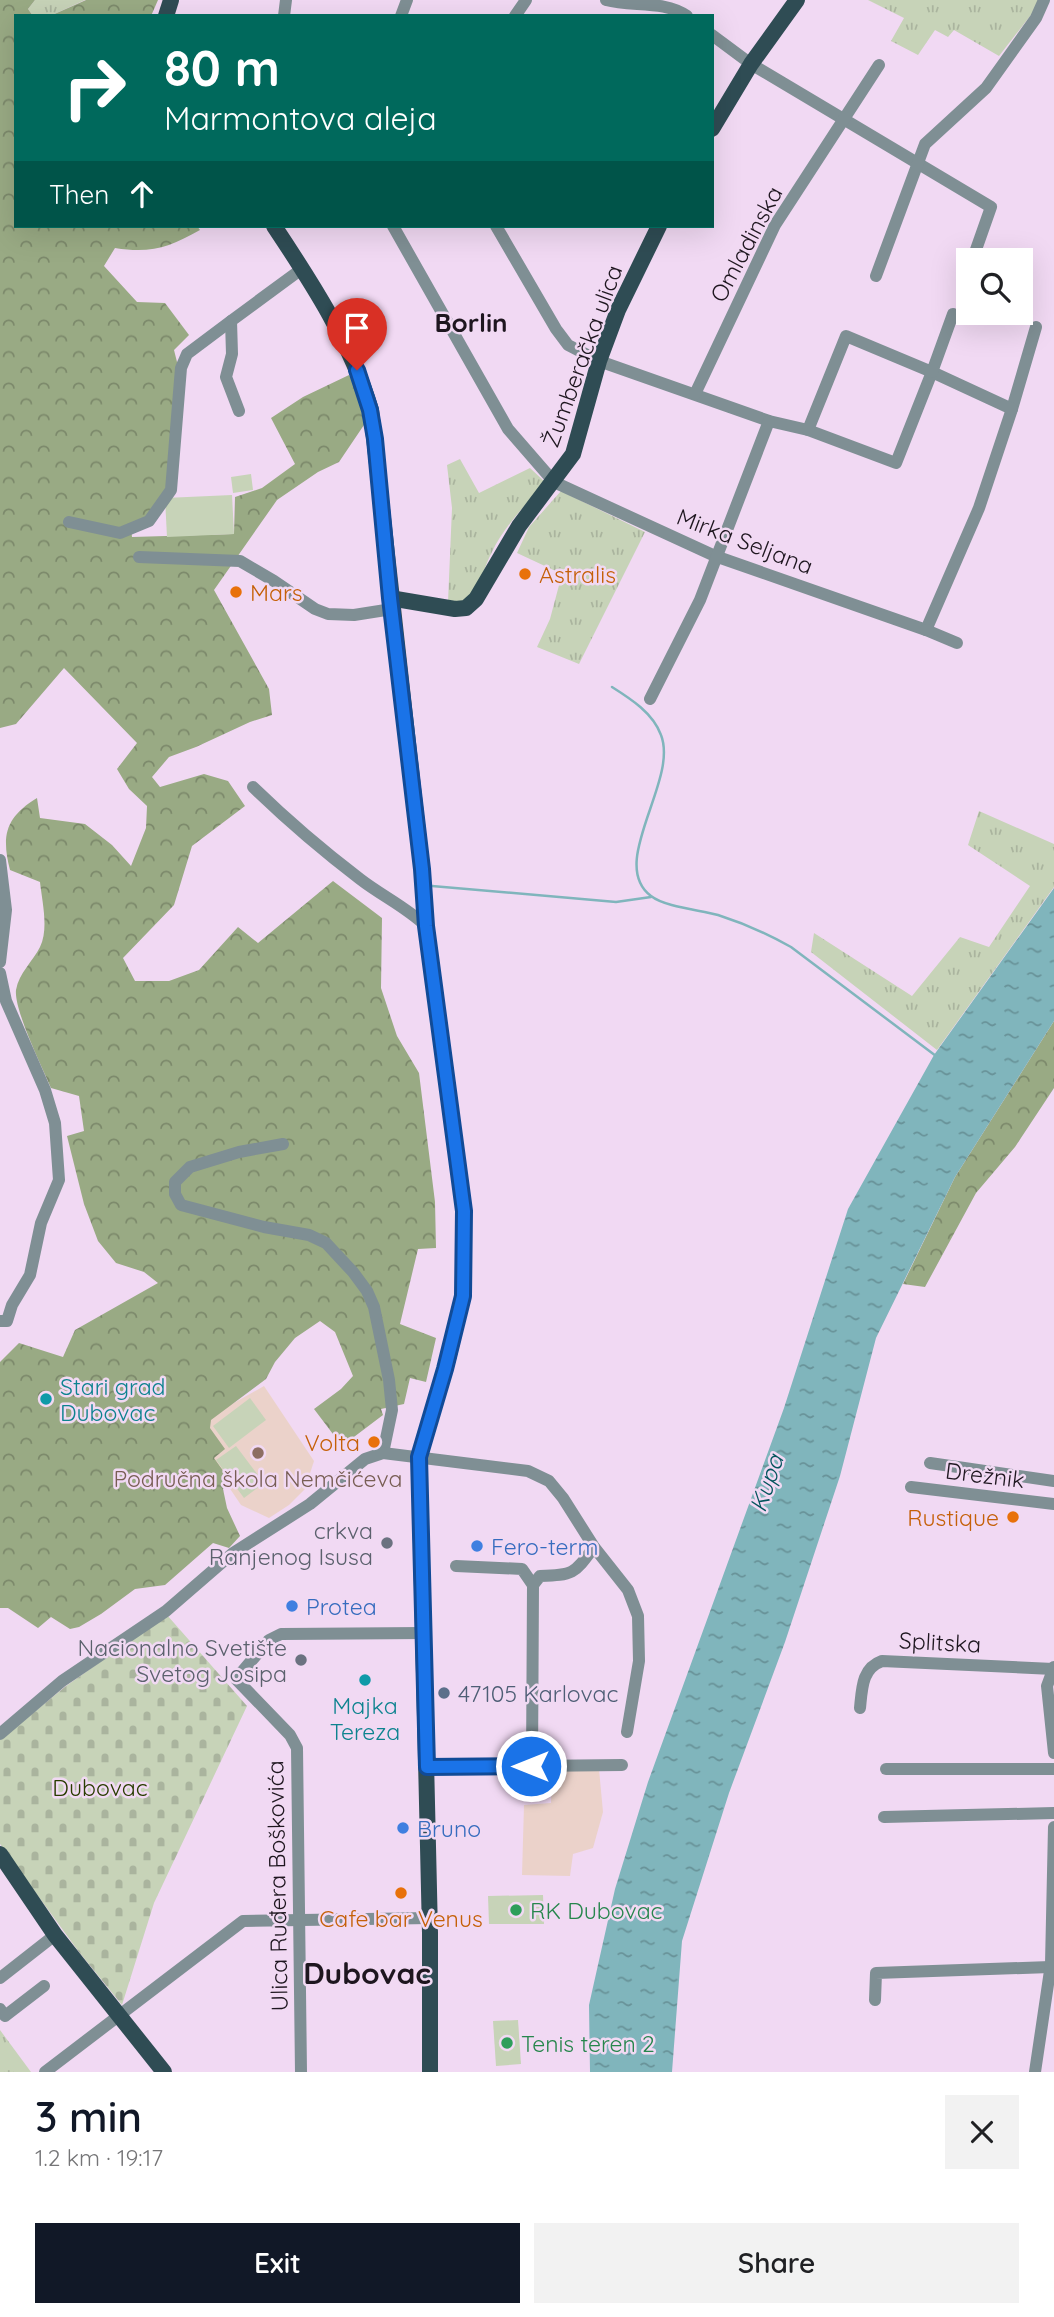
<!DOCTYPE html>
<html lang="en">
<head>
<meta charset="utf-8">
<style>
	body { margin:0; font-family:Quicksand,sans-serif; background:#f2f2f2; color:#202124; height:100vh; display:flex; flex-direction:column; font-size:26px; white-space:nowrap }
	* { box-sizing:border-box; margin:0 }
	p { font-size:23px; color:#757577 }
	.icon { flex:none; width:38px; height:38px; fill:none; stroke:currentColor; stroke-width:2; stroke-linecap:round; stroke-linejoin:round }
	.map { position:relative; height:2072px; overflow:hidden }
	.drawer { display:flex; flex-direction:column; background:#fff; flex:1 }
	.drawer>* { flex:none }
	.hud { position:absolute; left:14px; top:14px; width:700px; height:214px; border-radius:0px; box-shadow:0 7px 28px #0002; background:#00695c; color:#fff; overflow:hidden }
	.controls { position:absolute; left:956px; top:248px; display:grid; gap:14px }
	.controls a { display:grid; place-items:center; width:77px; height:77px; border-radius:0px; background:#fff; box-shadow:0 7px 28px #0002; font-size:35px }
	.pin { position:absolute; display:grid; place-items:center; width:60px; height:60px; color:#fff; margin:-72px -30px; border-radius:50% 50% 50% 0; rotate:-45deg; box-shadow:0 0 7px #0007 }
	.pin .icon { rotate:45deg }
	.me { position:absolute; width:77px; margin:-38px; rotate:270deg; stroke-linejoin:round; filter:drop-shadow(0 0 5px #0008) }
	.turn { display:flex; align-items:center; gap:24px; height:147px; padding:0 35px; font-size:32px }
	.turn .icon { width:91px; height:91px; stroke-width:2.5 }
	.turn b { display:block; font-size:49px; line-height:60px }
	.then { display:flex; align-items:center; height:66px; padding:0 35px; background:#0003; gap:14px; font-size:26px }
	.round { display:grid; place-items:center; flex:none; width:74px; height:74px; border-radius:0px; background:#f2f2f2 }
	.head { display:flex; align-items:center; justify-content:space-between; height:119px; padding:0 35px }
	h1 { font-size:42px; font-weight:600; line-height:52px; color:#111827 }
	.primary-button { display:flex; gap:14px; margin-top:auto; padding:14px 35px }
	.primary-button a { flex:1; height:80px; border-radius:0px; background:#111827; color:#fff; font-size:28px; font-weight:600; line-height:80px; text-align:center }
	.primary-button a+a { background:#f2f2f2; color:#202124 }
	.map>svg:first-child { display:block }
</style>
</head>
<body>
<div class="map">
<svg width="1054" height="2072" viewBox="0 0 1054 2072">
	<defs>
		<pattern id="grass-tufts" width="24" height="20" patternUnits="userSpaceOnUse" patternTransform="scale(1.75)"><rect width="24" height="20" fill="#c7d3b8"/><path d="M3 7l-1-3M5 7V3M7 7l1-3M15 17l-1-3M17 17v-4M19 17l1-3" fill="none" stroke="#aab49e"/></pattern>
		<pattern id="forest-crowns" width="20" height="18" patternUnits="userSpaceOnUse" patternTransform="scale(1.75)"><rect width="20" height="18" fill="#99aa84"/><path d="M2 6a3 3 0 1 1 6 0M12 15a3 3 0 1 1 6 0" fill="none" stroke="#7c896b"/></pattern>
		<pattern id="cemetery-stones" width="16" height="16" patternUnits="userSpaceOnUse" patternTransform="scale(1.75)"><rect width="16" height="16" fill="#c7d3b8"/><path d="M2 7V4a2 2 0 0 1 4 0v3zM10 15v-3a2 2 0 0 1 4 0v3z" fill="#aab49e"/></pattern>
		<pattern id="water-ripples" width="26" height="14" patternUnits="userSpaceOnUse" patternTransform="scale(1.75)"><rect width="26" height="14" fill="#80b5bc"/><path d="M2 4q2-2 4 0t4 0M15 11q2-2 4 0t4 0" fill="none" stroke="#689298"/></pattern>
	</defs>
	<rect width="100%" height="100%" fill="#f1d9f3"/>
	<g fill="#ebd2ca">
		<path d="M 264,1386 L 314,1461 L 305,1489 L 289,1505 L 269,1518 L 241,1505 L 201,1446 L 200,1422 Z"/>
		<path d="M 552,1769 L 599,1769 L 603,1812 L 593,1848 L 573,1854 L 570,1876 L 522,1875 L 524,1805 L 551,1803 Z"/>
	</g>
	<g fill="url(#grass-tufts)">
		<path d="M 35,0 L 85,0 L 50,16 L 33,16 L 28,9 Z"/>
		<path d="M 868,0 L 1039,0 L 1034,11 L 999,56 L 954,30 L 948,37 L 935,30 L 918,55 L 891,41 L 904,18 Z"/>
		<path d="M 460,459 L 479,493 L 530,468 L 545,482 C 527,504 504,526 492,552 C 481,573 482,588 461,603 L 448,602 L 452,508 L 447,465 Z"/>
		<path d="M 561,491 L 645,532 L 579,664 L 537,647 L 550,619 L 562,574 L 517,553 L 529,527 Z"/>
		<path d="M 979,811 L 1054,844 L 1054,887 L 937,1050 L 811,952 L 814,933 L 912,996 L 960,937 L 989,947 L 1030,886 L 968,845 Z"/>
		<path d="M 0,2030 L 31,2072 L 0,2072 Z"/>
	</g>
	<g fill="url(#forest-crowns)">
		<path d="M 0,0 L 35,0 L 28,9 L 33,16 L 16,16 L 16,226 L 197,226 L 200,230 C 170,247 151,254 115,248 L 104,266 L 137,302 L 165,303 L 189,335 L 174,350 L 178,366 L 167,490 L 149,518 L 131,528 L 132,537 L 234,534 L 235,497 L 262,488 L 295,464 L 271,418 L 303,397 L 349,375 L 359,392 L 366,422 L 339,462 L 318,472 L 277,500 L 214,590 L 269,689 L 272,715 L 250,722 L 196,747 L 169,757 L 152,777 L 160,787 L 204,774 L 228,781 L 245,806 L 192,846 L 174,905 L 123,958 L 135,981 L 169,981 L 199,970 L 238,927 L 258,943 L 333,881 L 382,918 L 381,988 L 397,1036 L 419,1073 L 435,1202 L 436,1248 L 418,1249 L 400,1324 L 436,1338 L 426,1382 L 410,1378 L 404,1404 L 381,1409 L 383,1415 L 342,1446 L 314,1409 L 341,1389 L 353,1376 L 335,1332 L 320,1321 L 295,1338 L 275,1362 L 266,1379 L 211,1420 L 210,1428 L 225,1449 L 214,1458 L 229,1479 L 223,1489 L 227,1508 L 240,1536 L 229,1548 L 213,1543 L 165,1585 L 135,1589 L 101,1614 L 79,1627 L 70,1629 L 51,1617 L 38,1628 L 8,1608 L 0,1608 L 0,1362 L 19,1343 L 63,1357 L 75,1330 L 158,1283 L 144,1272 L 116,1263 L 98,1241 L 84,1204 L 67,1136 L 84,1131 L 79,1096 L 51,1088 C 42,1067 14,1010 16,990 C 19,973 33,961 40,947 C 49,929 42,901 40,882 L 10,870 C 1,835 6,817 37,798 L 40,818 L 85,824 L 112,845 L 131,866 L 146,828 L 147,806 L 129,789 L 117,769 L 137,743 L 64,668 L 16,724 L 0,728 Z"/>
		<path d="M 86,0 L 158,0 L 151,16 L 50,16 Z"/>
		<path d="M 1054,1021 L 1054,1088 L 1015,1147 L 976,1193 L 925,1287 L 903,1284 L 955,1177 Z"/>
	</g>
	<path fill="url(#cemetery-stones)" d="M 167,1615 L 247,1706 L 154,1903 L 122,2005 L 79,1952 L 0,1844 L 0,1740 L 66,1686 Z"/>
	<g fill="#c7d3b8">
		<path d="M 251,474 L 253,490 L 233,493 L 231,477 Z"/>
		<path d="M 232,495 L 234,534 L 167,537 L 165,498 Z"/>
		<path d="M 250,1398 L 266,1420 L 229,1448 L 213,1426 Z"/>
		<path d="M 236,1446 L 264,1483 L 244,1498 L 216,1460 Z"/>
		<path d="M 543,1895 L 544,1924 L 489,1924 L 488,1896 Z"/>
		<path d="M 518,2020 L 521,2064 L 496,2066 L 493,2021 Z"/>
	</g>
	<path fill="url(#water-ripples)" d="M 1054,888 L 1054,1021 L 955,1177 L 876,1338 L 840,1476 L 785,1642 L 729,1793 L 682,1941 L 672,2072 L 590,2072 L 589,2005 L 615,1889 L 648,1782 L 784,1408 L 848,1209 L 934,1055 Z"/>
	<g fill="none" stroke-linecap="round" stroke-linejoin="round">
		<g stroke="#80b5bc" stroke-width="2.5">
			<path d="M 612,687 C 631,699 653,713 661,735 C 679,781 607,863 651,896 C 665,907 700,910 718,915 C 743,923 768,934 791,947 L 936,1056"/>
			<path d="M 432,886 L 616,902 L 651,897"/>
		</g>
		<g stroke="#7f8f94" stroke-width="12">
			<path d="M 606,0 C 632,7 664,0 687,16"/>
			<path d="M 284,16 L 286,0"/>
			<path d="M 401,16 L 407,0"/>
			<path d="M 515,16 L 526,0"/>
			<path d="M 712,35 L 751,64 L 991,207 L 972,261"/>
			<path d="M 393,226 L 508,429 L 554,482 L 715,556 L 926,630 L 979,508 L 1012,409 L 1036,327"/>
			<path d="M 496,226 L 556,329 L 568,345 L 599,361 L 769,421 L 808,430 L 896,463 L 932,372 L 1012,409"/>
			<path d="M 876,276 L 925,144 L 986,88 L 1036,18 L 1044,0"/>
			<path d="M 965,280 L 968,273"/>
			<path d="M 695,394 L 775,225 L 879,65"/>
			<path d="M 239,411 L 226,377 L 232,354 L 231,321 L 303,268"/>
			<path d="M 808,430 L 846,336 L 932,372 L 953,314"/>
			<path d="M 69,522 L 120,533 L 149,521 L 171,490 L 181,368 L 187,354 L 231,321"/>
			<path d="M 139,557 L 240,561 L 274,581 L 315,609 L 328,614 L 354,615 L 392,609"/>
			<path d="M 926,630 L 957,643"/>
			<path d="M 650,699 L 700,600 L 769,421"/>
			<path d="M 253,787 C 287,820 322,850 360,879 C 382,896 406,907 426,926"/>
			<path d="M 0,860 L 6,910 L 0,962"/>
			<path d="M 0,973 L 6,1001 L 45,1090 L 55,1123 L 59,1180 L 41,1223 L 30,1275 L 12,1305 L 7,1321 L 0,1321"/>
			<path d="M 283,1144 L 239,1152 L 190,1167 L 175,1182 L 175,1194 L 181,1205 L 264,1227 L 309,1235 L 326,1243 L 353,1272 L 367,1291 L 374,1307 L 389,1380 L 392,1410 L 383,1453"/>
			<path d="M 930,1463 L 1054,1481"/>
			<path d="M 911,1487 L 1054,1504"/>
			<path d="M 456,1566 L 522,1569 L 533,1585"/>
			<path d="M 1054,1667 L 1047,1686 L 1054,1753"/>
			<path d="M 860,1708 C 862,1688 862,1668 882,1661 L 1053,1669"/>
			<path d="M 0,1734 L 62,1681 L 166,1611 L 233,1553 L 310,1504 L 365,1459 L 383,1453 L 528,1471 L 549,1481 L 563,1498 L 594,1547 L 628,1590 L 638,1616 L 639,1661 L 627,1732"/>
			<path d="M 532,1766 L 533,1585 L 540,1576 C 574,1575 574,1574 594,1547"/>
			<path d="M 427,1767 L 622,1765"/>
			<path d="M 886,1769 L 1054,1769"/>
			<path d="M 884,1817 L 1054,1813"/>
			<path d="M 0,1978 L 55,1935"/>
			<path d="M 875,2000 L 876,1973 L 1050,1967"/>
			<path d="M 0,2009 L 5,2016 L 44,1986"/>
			<path d="M 45,2072 L 243,1921 L 430,1918"/>
			<path d="M 301,2072 L 297,1748 L 290,1735 L 236,1679 L 269,1640 L 281,1634 L 424,1633"/>
			<path d="M 1035,2072 L 1051,1964 L 1054,1827"/>
		</g>
		<g stroke="#2f4c54" stroke-width="16">
			<path d="M 166,16 L 171,0"/>
			<path d="M 712,129 L 751,64 L 797,0"/>
			<path d="M 274,226 C 312,283 351,343 371,410 L 422,869 L 426,926 L 464,1211 L 463,1296 L 448,1359 L 419,1457 L 430,1933 L 430,2072"/>
			<path d="M 390,598 L 455,609 L 466,608 L 476,599 L 519,526 L 573,454 L 599,361 L 618,310 L 659,226"/>
			<path d="M 0,1854 L 55,1935 L 164,2072"/>
		</g>
	</g>
	<g fill="none" stroke-linecap="round" stroke-linejoin="round">
		<defs>
			<path id="route" d="M 357,370 L 370,410 L 375,439 L 390,598 L 422,869 L 426,926 L 464,1211 L 463,1296 L 445,1369 L 419,1457 L 427,1767 L 531,1766"/>
		</defs>
		<use href="#route" stroke="#114b97" stroke-width="18"/>
		<use href="#route" stroke="#1a73e8" stroke-width="12"/>
	</g>
	<g fill="#e8710a" stroke="#f1d9f3" stroke-width="2.5">
		<circle cx="525" cy="574" r="7"/>
		<circle cx="236" cy="592" r="7"/>
		<circle cx="374" cy="1442" r="7"/>
		<circle cx="1013" cy="1517" r="7"/>
		<circle cx="401" cy="1893" r="7"/>
	</g>
	<g fill="#0f9aa8" stroke="#f1d9f3" stroke-width="2.5">
		<circle cx="46" cy="1399" r="7"/>
		<circle cx="365" cy="1680" r="7"/>
	</g>
	<circle fill="#8d6e63" stroke="#f1d9f3" stroke-width="2.5" cx="258" cy="1453" r="7"/>
	<g fill="#6b7280" stroke="#f1d9f3" stroke-width="2.5">
		<circle cx="387" cy="1543" r="7"/>
		<circle cx="301" cy="1660" r="7"/>
	</g>
	<g fill="#3f7fe0" stroke="#f1d9f3" stroke-width="2.5">
		<circle cx="477" cy="1546" r="7"/>
		<circle cx="292" cy="1606" r="7"/>
		<circle cx="403" cy="1828" r="7"/>
	</g>
	<circle fill="#5c6f8a" stroke="#f1d9f3" stroke-width="2.5" cx="444" cy="1693" r="7"/>
	<g fill="#2e9e5b" stroke="#f1d9f3" stroke-width="2.5">
		<circle cx="516" cy="1910" r="7"/>
		<circle cx="507" cy="2043" r="7"/>
	</g>
	<g text-anchor="middle" dominant-baseline="central" stroke-width="5" stroke-linejoin="round" paint-order="stroke">
		<g font-size="23" fill="#1e161f" stroke="#f1d9f3">
			<text transform="translate(746 244) rotate(-62)">Omladinska</text>
			<text transform="translate(582 356) rotate(-70)">Žumberačka ulica</text>
			<text transform="translate(745 541) rotate(21)">Mirka Seljana</text>
			<text transform="translate(985 1475) rotate(7)">Drežnik</text>
			<text transform="translate(940 1642) rotate(3)">Splitska</text>
			<text transform="translate(277 1886) rotate(-91)">Ulica Ruđera Boškovića</text>
		</g>
		<g font-size="23" fill="#c56008" stroke="#f1d9f3" text-anchor="start">
			<text x="539" y="574">Astralis</text>
			<text x="250" y="592">Mars</text>
			<text x="360" y="1442" text-anchor="end">Volta</text>
			<text x="999" y="1517" text-anchor="end">Rustique</text>
			<text x="401" y="1918" text-anchor="middle">Cafe bar Venus</text>
		</g>
		<g font-size="23" fill="#0d838f" stroke="#f1d9f3" text-anchor="start">
			<text x="60" y="1386">Stari grad<tspan x="60" dy="26">Dubovac</tspan></text>
			<text x="365" y="1705" text-anchor="middle">Majka<tspan x="365" dy="26">Tereza</tspan></text>
		</g>
		<g font-size="23" fill="#785e54" stroke="#f1d9f3">
			<text x="258" y="1478">Područna škola Nemčićeva</text>
		</g>
		<g font-size="23" fill="#5b616d" stroke="#f1d9f3" text-anchor="end">
			<text x="373" y="1530">crkva<tspan x="373" dy="26">Ranjenog Isusa</tspan></text>
			<text x="287" y="1647">Nacionalno Svetište<tspan x="287" dy="26">Svetog Josipa</tspan></text>
		</g>
		<g font-size="23" fill="#366cbe" stroke="#f1d9f3" text-anchor="start">
			<text x="491" y="1546">Fero-term</text>
			<text x="306" y="1606">Protea</text>
			<text x="417" y="1828">Bruno</text>
		</g>
		<g font-size="23" fill="#4e5e75" stroke="#f1d9f3" text-anchor="start">
			<text x="458" y="1693">47105 Karlovac</text>
		</g>
		<g font-size="23" fill="#293d00" stroke="#f1d9f3">
			<text x="100" y="1787">Dubovac</text>
		</g>
		<g font-size="23" fill="#27864d" stroke="#f1d9f3" text-anchor="start">
			<text x="530" y="1910">RK Dubovac</text>
			<text x="521" y="2043">Tenis teren 2</text>
		</g>
		<g font-size="24" font-style="italic" fill="#04555d" stroke="#f1d9f3">
			<text transform="translate(766 1483) rotate(-71)">Kupa</text>
		</g>
		<g font-size="26" font-weight="bold" fill="#1e161f" stroke="#f1d9f3">
			<text x="471" y="322">Borlin</text>
		</g>
		<g font-size="30" font-weight="bold" fill="#1e161f" stroke="#f1d9f3">
			<text x="367" y="1973">Dubovac</text>
		</g>
	</g>
</svg>
<div class="controls">
<a><svg class="icon" aria-label="search" viewBox="0 0 24 24"><circle cx="10" cy="10" r="6"/><path d="M15 15l6 6"/></svg></a>
</div>
<div class="pin" style="left:357px;top:370px;background:#d93025"><svg class="icon" aria-label="arrive" viewBox="0 0 24 24"><path d="M6 21V4h12l-3 4 3 4H6"/></svg></div>
<svg class="me" style="left:531px;top:1766px" viewBox="-20 -20 40 40"><circle r="17" fill="#1a73e8" stroke="#fff" stroke-width="3"/><path d="M0-11L8 9 0 5-8 9z" fill="#fff"/></svg>
<div class="hud">
<div class="turn"><svg class="icon" aria-label="right" viewBox="0 0 24 24"><path d="M7 20v-9h11M14 6l5 5-5 5"/></svg><div><b>80 m</b>Marmontova aleja</div></div>
<div class="then">Then<svg class="icon" aria-label="ahead" viewBox="0 0 24 24"><path d="M12 20V5M6 11l6-6 6 6"/></svg></div>
</div>
</div>
<section class="drawer">
<div class="head"><div><h1>3 min</h1><p>1.2 km · 19:17</p></div><a class="round"><svg class="icon" aria-label="close" viewBox="0 0 24 24"><path d="M6 6l12 12M18 6L6 18"/></svg></a></div>
<div class="primary-button"><a>Exit</a><a>Share</a></div>
</section>
</body>
</html>
